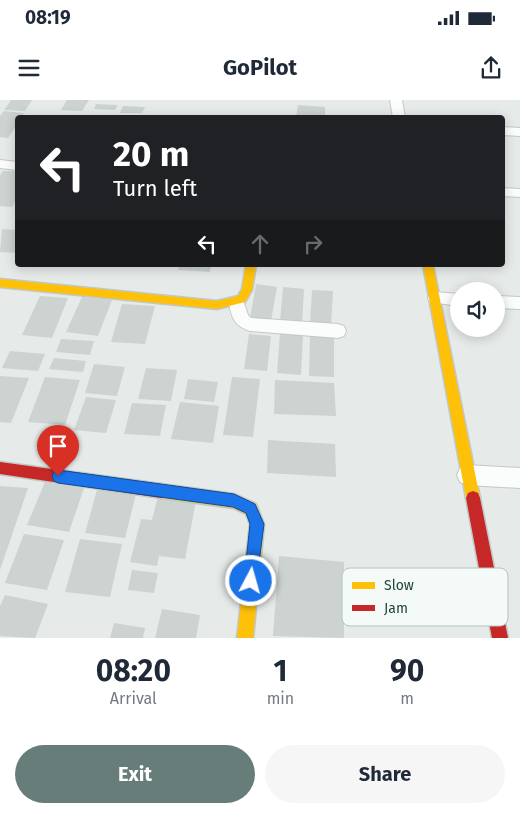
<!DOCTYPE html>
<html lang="en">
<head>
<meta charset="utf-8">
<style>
	body { margin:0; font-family:"Fira Sans",sans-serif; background:#f6f6f7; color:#1f2937; height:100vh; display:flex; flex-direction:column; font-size:19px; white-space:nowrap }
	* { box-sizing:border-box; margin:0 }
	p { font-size:16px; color:#747a83 }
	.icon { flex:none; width:28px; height:28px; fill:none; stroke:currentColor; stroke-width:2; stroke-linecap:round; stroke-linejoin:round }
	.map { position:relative; height:538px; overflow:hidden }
	.drawer { display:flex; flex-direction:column; background:#fff; flex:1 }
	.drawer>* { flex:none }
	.hud { position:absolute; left:15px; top:15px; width:490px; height:152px; border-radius:5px; box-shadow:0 2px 12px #0003; background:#202124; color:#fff; overflow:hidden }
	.controls { position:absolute; left:450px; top:182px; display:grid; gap:10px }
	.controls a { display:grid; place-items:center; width:55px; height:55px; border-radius:50%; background:#fff; box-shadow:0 2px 12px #0003; font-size:25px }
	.pin { position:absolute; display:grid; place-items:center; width:42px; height:42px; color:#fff; margin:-51px -21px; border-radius:50% 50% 50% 0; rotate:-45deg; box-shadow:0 0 5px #0007 }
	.pin .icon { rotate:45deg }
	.me { position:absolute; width:55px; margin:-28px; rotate:6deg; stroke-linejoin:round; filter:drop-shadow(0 0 4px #0008) }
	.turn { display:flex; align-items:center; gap:18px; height:105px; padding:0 15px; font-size:22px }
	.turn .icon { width:65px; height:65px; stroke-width:2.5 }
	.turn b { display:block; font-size:35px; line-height:42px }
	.lanes { display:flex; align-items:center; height:48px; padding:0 15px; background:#0003; justify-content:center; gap:25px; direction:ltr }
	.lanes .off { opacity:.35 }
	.eta { display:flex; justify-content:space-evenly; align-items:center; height:85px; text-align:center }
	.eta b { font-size:30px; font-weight:700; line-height:35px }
	.button { display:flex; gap:10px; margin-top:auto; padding:10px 15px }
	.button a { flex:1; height:58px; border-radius:30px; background:#667d79; color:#fff; font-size:20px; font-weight:700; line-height:58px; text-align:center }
	.button a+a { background:#f6f6f7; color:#1f2937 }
	.status { display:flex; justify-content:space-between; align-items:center; height:35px; padding:0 25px; background:#fff; direction:ltr }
	.status svg { height:14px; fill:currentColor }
	header { display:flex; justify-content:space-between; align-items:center; height:65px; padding:0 15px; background:#fff; font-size:22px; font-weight:700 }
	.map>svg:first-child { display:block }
</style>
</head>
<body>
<div class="status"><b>08:19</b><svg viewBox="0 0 49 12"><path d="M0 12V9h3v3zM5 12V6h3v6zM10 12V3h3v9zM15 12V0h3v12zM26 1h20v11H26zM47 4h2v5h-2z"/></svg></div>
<header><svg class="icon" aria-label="menu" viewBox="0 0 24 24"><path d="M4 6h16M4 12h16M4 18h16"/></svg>GoPilot<svg class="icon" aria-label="share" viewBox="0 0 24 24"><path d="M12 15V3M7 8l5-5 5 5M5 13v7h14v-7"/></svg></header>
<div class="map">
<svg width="520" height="538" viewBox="0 0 520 538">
	<rect width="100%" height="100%" fill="#e6ebe9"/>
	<g fill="#ccd3d1">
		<path d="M 11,0 L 32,0 L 25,11 L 4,10 Z"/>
		<path d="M 67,0 L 89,0 L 82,11 L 61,10 Z"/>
		<path d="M 96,4 L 118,5 L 115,10 L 94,9 Z"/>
		<path d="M 298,5 L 325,7 L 325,18 L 296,18 Z"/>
		<path d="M 123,6 L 145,7 L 142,13 L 120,13 Z"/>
		<path d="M 4,11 L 24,13 L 21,18 L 18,18 L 18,23 L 8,38 L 0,37 L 0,16 Z"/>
		<path d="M 3,71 L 18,71 L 18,97 L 12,107 L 0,106 L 0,75 Z"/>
		<path d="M 2,129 L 18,130 L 18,153 L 0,152 Z"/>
		<path d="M 179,165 L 211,165 L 210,172 L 178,170 Z"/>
		<path d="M 256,184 L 277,187 L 271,221 L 250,219 Z"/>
		<path d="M 283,187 L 304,189 L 302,224 L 280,222 Z"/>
		<path d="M 312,190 L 333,191 L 331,226 L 310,224 Z"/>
		<path d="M 40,196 L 68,198 L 52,238 L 22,235 Z"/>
		<path d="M 82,197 L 112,200 L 98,236 L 66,232 Z"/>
		<path d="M 122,204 L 155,206 L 145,244 L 111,242 Z"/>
		<path d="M 280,233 L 303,235 L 301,275 L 277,273 Z"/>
		<path d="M 249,234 L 271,236 L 267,271 L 244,269 Z"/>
		<path d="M 310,236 L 334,238 L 334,277 L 309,276 Z"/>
		<path d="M 61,239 L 94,241 L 90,255 L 56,252 Z"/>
		<path d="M 10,251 L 45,254 L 38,271 L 2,268 Z"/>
		<path d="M 54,258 L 86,261 L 83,272 L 49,269 Z"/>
		<path d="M 94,264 L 125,267 L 117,296 L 85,293 Z"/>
		<path d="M 146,268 L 177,270 L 171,301 L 138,299 Z"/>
		<path d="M 0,276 L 29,278 L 11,323 L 0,322 Z"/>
		<path d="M 45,277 L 80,280 L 65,325 L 28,322 Z"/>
		<path d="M 232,277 L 260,279 L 253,337 L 223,335 Z"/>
		<path d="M 188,279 L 218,282 L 214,302 L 184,299 Z"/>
		<path d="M 275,280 L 334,283 L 336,316 L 274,314 Z"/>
		<path d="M 86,297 L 116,300 L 106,333 L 74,330 Z"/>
		<path d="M 180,302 L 219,306 L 213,343 L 171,339 Z"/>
		<path d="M 132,303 L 166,305 L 160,336 L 124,334 Z"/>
		<path d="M 268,340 L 335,344 L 336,377 L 267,373 Z"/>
		<path d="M 45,382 L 84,388 L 69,432 L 27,425 Z"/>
		<path d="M 0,386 L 28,388 L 0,470 Z"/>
		<path d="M 97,390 L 136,394 L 125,438 L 85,433 Z"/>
		<path d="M 158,396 L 196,401 L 185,459 L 159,456 L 157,466 L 130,462 L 141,419 L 152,420 Z"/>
		<path d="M 24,434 L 64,440 L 47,490 L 5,483 Z"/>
		<path d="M 80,439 L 122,444 L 110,497 L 65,492 Z"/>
		<path d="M 279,456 L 344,462 L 344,538 L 273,536 Z"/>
		<path d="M 132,470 L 158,473 L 154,493 L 128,490 Z"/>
		<path d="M 5,495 L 48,504 L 35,538 L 0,536 L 0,506 Z"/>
		<path d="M 162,509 L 200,515 L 196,538 L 155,538 Z"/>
		<path d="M 114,523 L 145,528 L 143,538 L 110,538 Z"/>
	</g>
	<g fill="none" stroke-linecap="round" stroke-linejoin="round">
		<defs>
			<g id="street">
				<path d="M 390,0 L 402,0 L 405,18 L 393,18 Z"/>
				<path d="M 502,27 L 520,28 L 520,36 L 502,35 Z"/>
				<path d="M 0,60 L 18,62 L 18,70 L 0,68 Z"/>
				<path d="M 502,88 L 520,89 L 520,97 L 502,96 Z"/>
				<path d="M 436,192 L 459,194 L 459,206 L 430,202 L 428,198 L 430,194 Z"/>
				<path d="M 496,196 L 520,197 L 520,209 L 496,208 Z"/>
				<path d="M 237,198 L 243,200 L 248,215 L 251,218 L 338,224 L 344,226 L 346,231 L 344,236 L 338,238 L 250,231 C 235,226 232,219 229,204 L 231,200 Z"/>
				<path d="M 467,365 L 520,368 L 520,388 L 467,385 L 460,382 L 457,375 L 460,368 Z"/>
			</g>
			<g id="slow">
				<path d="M 246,165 L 256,165 L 252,190 L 245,202 L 217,209 L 0,187 L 0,179 L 217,201 L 238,196 L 242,189 Z"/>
				<path d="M 423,165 L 433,165 L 480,398 L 478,403 L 473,405 L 468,403 L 466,398 Z"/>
				<path d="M 161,384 L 234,394 L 256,404 L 264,424 L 253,538 L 237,538 L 250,424 L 246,414 L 233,408 L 161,398 L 156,396 L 154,391 L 156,386 Z"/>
			</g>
			<g id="jam">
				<path d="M 0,362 L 161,384 L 166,386 L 168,391 L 166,396 L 161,398 L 0,374 Z"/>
				<path d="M 473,391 L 478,393 L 480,398 L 508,538 L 492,538 L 466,398 L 468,393 Z"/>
			</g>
		</defs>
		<use href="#street" stroke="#c3c8c6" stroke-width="2"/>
		<use href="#slow" stroke="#c1c9c7" stroke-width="3"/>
		<use href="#jam" stroke="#c1c9c7" stroke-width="3"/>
		<use href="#street" fill="#fbfcfc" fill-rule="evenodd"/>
		<use href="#slow" fill="#ffc107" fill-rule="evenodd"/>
		<use href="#jam" fill="#c62828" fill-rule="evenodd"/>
	</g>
	<path fill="#1a73e8" stroke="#114b97" d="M 58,370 L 234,394 L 255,404 L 264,424 L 256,486 L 251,488 L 246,486 L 244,481 L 250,424 L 246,413 L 233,407 L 58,383 L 54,381 L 52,376 L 54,372 Z"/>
	<rect x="342" y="468" width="166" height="58" rx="8" fill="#f4faf8" stroke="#b5c3c0" stroke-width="1"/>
	<rect x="352" y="482" width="23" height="7" fill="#ffc107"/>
	<rect x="352" y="505" width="23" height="6" fill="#c62828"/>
	<g font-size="14" fill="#21423c">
		<text x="384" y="490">Slow</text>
		<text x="384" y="513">Jam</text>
	</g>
</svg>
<div class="controls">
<a><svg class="icon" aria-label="sound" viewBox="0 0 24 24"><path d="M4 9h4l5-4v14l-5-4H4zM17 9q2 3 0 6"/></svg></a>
</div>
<div class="pin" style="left:58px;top:376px;background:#d93025"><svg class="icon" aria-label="arrive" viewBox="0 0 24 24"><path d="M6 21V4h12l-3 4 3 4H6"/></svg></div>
<svg class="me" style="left:251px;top:481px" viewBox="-20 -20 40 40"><circle r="17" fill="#1a73e8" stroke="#fff" stroke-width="3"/><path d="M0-11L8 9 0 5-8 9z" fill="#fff"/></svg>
<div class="hud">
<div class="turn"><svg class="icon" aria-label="left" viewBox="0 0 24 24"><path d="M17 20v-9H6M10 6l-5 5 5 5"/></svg><div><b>20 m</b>Turn left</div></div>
<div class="lanes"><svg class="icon" aria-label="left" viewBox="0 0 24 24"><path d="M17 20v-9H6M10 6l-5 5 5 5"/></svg><svg class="icon off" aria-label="ahead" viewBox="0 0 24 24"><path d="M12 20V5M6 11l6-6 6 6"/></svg><svg class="icon off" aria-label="right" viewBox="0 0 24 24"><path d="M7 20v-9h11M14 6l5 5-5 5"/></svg></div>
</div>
</div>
<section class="drawer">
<div class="eta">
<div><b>08:20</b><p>Arrival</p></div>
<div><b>1</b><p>min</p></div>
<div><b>90</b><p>m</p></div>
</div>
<div class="button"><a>Exit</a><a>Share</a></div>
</section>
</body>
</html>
